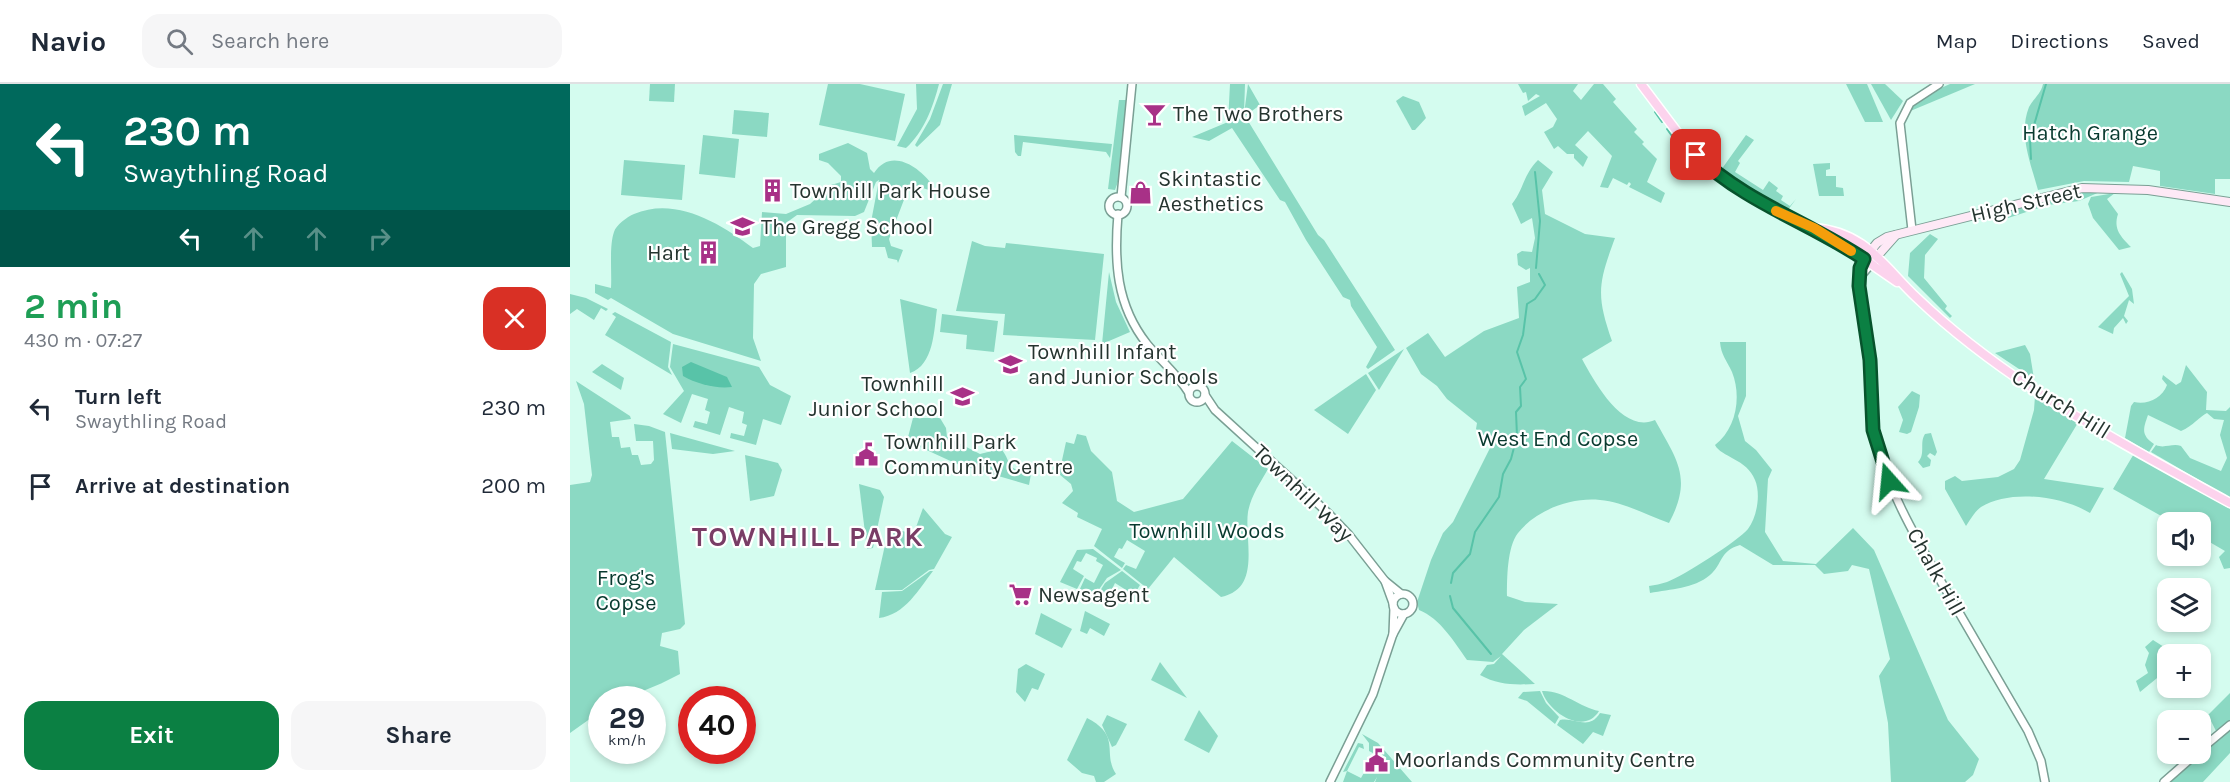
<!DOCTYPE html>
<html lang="en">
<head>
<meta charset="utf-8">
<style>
	body { margin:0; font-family:Karla,sans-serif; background:#f6f6f7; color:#1f2937; height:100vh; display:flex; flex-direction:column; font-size:22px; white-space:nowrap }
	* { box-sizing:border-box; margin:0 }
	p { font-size:20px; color:#747a83 }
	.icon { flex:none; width:33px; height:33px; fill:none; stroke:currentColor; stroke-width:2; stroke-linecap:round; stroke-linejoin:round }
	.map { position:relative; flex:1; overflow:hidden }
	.panel { display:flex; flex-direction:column; background:#fff; width:570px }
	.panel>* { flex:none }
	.hud { background:#00695c; color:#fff; overflow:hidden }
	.fabs { position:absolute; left:1587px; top:428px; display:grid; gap:12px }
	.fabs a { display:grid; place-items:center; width:54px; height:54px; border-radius:12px; background:#fff; box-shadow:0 3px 9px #0003; font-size:30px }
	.speed { position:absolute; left:18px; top:602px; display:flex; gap:12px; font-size:30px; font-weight:700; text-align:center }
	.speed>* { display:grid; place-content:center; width:78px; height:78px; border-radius:50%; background:#fff; box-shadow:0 3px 9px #0003; line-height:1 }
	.speed small { font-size:15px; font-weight:400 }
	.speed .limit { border:9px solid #d22; background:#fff; color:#111 }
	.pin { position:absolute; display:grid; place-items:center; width:51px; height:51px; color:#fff; margin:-26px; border-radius:12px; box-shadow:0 3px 9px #0006 }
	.me { position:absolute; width:66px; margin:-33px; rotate:342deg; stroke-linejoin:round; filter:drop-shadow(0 0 4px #0008) }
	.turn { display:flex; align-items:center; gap:21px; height:126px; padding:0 24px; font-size:27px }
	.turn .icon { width:78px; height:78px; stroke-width:2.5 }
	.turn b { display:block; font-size:42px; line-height:51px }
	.lanes { display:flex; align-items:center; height:57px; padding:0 24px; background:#0003; justify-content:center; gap:30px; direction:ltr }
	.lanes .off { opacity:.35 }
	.round { display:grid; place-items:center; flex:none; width:63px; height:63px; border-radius:18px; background:#f6f6f7 }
	.headline { display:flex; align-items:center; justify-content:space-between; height:102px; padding:0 24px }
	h1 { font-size:36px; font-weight:700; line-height:45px; color:#1e9e55 }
	.cta { display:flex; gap:12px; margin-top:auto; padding:12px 24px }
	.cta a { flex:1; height:69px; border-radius:18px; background:#0b8043; color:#fff; font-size:24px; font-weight:700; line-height:69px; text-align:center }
	.cta a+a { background:#f6f6f7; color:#1f2937 }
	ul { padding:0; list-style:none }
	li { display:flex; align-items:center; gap:18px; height:78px; padding:0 24px }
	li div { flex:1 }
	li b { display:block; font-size:22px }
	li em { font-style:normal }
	header { display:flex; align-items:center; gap:36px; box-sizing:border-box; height:84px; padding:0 30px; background:#fff; border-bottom:2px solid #e0e1e3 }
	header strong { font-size:28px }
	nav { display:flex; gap:33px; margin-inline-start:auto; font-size:21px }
	.search { width:420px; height:54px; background:#f6f6f7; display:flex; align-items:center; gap:15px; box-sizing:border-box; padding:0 21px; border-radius:18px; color:#747a83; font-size:22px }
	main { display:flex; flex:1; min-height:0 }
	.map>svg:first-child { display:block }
</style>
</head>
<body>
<header>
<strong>Navio</strong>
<div class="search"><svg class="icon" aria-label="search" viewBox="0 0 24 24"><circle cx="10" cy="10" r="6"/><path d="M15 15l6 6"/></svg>Search here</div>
<nav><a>Map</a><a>Directions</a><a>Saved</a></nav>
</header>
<main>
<section class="panel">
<div class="hud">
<div class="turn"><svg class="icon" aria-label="left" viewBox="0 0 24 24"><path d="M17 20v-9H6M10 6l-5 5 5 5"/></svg><div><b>230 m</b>Swaythling Road</div></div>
<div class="lanes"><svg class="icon" aria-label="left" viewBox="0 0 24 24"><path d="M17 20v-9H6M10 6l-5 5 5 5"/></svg><svg class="icon off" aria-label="ahead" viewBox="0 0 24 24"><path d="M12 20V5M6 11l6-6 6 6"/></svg><svg class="icon off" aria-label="ahead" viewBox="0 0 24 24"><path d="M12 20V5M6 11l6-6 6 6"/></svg><svg class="icon off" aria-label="right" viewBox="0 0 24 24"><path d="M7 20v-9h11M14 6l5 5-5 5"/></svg></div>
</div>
<div class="headline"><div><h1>2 min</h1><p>430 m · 07:27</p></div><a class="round" style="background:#d93025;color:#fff"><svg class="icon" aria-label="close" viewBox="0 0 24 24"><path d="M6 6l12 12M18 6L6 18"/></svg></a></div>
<ul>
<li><svg class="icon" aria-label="left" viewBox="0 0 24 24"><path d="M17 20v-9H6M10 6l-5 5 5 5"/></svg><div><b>Turn left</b><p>Swaythling Road</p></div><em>230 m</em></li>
<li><svg class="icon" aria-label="arrive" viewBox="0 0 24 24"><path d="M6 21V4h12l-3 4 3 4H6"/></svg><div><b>Arrive at destination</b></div><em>200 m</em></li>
</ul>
<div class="cta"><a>Exit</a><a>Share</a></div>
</section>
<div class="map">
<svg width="1660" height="698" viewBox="0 0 1660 698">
	<rect width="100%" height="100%" fill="#d4fcef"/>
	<g fill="#8bd9c3">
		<path d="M 80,0 L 105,0 L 104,18 L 79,17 Z"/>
		<path d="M 258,0 L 290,0 L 335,10 L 325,57 L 249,41 Z"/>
		<path d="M 346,0 L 369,0 C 363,23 354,48 336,64 L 327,62 L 347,25 Z"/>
		<path d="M 373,0 L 382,0 L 370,41 L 347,63 L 345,61 L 360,35 Z"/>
		<path d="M 660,0 L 675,0 L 674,30 L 678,0 L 690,21 L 675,32 L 748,151 L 754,156 L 825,266 L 798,285 L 796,283 L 807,263 L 781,222 L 780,216 L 773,213 L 736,156 L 715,118 L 710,116 L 662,44 L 639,57 L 622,53 L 658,38 Z"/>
		<path d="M 948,0 L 1008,0 L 1003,7 L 1011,16 L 1024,0 L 1033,0 L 1046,15 L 1043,18 L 1067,45 L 1064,48 L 1074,58 L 1072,60 L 1087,75 L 1077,98 L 1095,109 L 1091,119 L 1059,103 L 1061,100 L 1059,98 L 1057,101 L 1043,94 L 1038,104 L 1030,103 L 1042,72 L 1018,47 L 1005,61 L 1018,73 L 1013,83 L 1004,74 L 1004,70 L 997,70 L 988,62 L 984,65 L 974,48 L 983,43 L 987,35 L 976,19 L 955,32 L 952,22 L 970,12 L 966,10 L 958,17 L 956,8 L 953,9 Z"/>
		<path d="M 1276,0 L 1297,0 L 1313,38 L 1295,38 Z"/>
		<path d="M 1301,0 L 1315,0 L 1333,17 L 1321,36 Z"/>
		<path d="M 1380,0 L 1405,0 L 1338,28 L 1353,12 Z"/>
		<path d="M 1473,0 L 1660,0 L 1660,95 L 1645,95 L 1645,110 L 1590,102 L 1590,87 L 1563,82 L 1559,98 L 1514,97 L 1468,106 C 1461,80 1448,50 1459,23 C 1463,15 1471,10 1473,0 Z"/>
		<path d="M 833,12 L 849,18 L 856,34 L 845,46 L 842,46 L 826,17 Z"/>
		<path d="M 549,16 L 558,16 L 550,92 L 545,106 L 538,105 Z"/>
		<path d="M 164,26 L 199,29 L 197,53 L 162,50 Z"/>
		<path d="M 133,51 L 169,55 L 165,94 L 129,90 Z"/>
		<path d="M 444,51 L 542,60 L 540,74 L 536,68 L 453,58 L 451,72 L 448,72 L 445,68 Z"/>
		<path d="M 1176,51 L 1184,56 L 1168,77 L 1170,79 L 1165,88 L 1193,106 L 1199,97 L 1208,104 L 1206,107 L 1213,112 L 1211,116 L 1220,122 L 1226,115 L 1218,126 L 1199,118 L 1194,112 L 1192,114 L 1151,86 Z"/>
		<path d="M 278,59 L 297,69 L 300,85 L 304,89 C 320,64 347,81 361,99 L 359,106 L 340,100 L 319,155 L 321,162 L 333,166 L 328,179 L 327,176 L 318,174 L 315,163 L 302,163 L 301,138 L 309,96 L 306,98 L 294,128 L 285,132 L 227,131 L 216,139 L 216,183 L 191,190 L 184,200 L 183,254 L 191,277 L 103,250 L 41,214 L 38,216 L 25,209 L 25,200 L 41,204 C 42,189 39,162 44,148 C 46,141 57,133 64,130 C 105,112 150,139 183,164 L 190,162 L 192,128 L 216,130 L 240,120 L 261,101 L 271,98 L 271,92 L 258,79 L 249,76 L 249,70 Z"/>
		<path d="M 54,76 L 115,81 L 112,116 L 51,111 Z"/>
		<path d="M 968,76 L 983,88 L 972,106 L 975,130 L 1015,150 L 1045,154 C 1028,200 1026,211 1042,257 L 1012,275 C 1025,299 1053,350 1085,336 C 1107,376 1123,394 1099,439 C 1077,431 1053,418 1030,416 C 1001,413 966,426 948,449 C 937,463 937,495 937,512 L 955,518 L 988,520 L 954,546 L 932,570 L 965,600 C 944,601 928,601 910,591 L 917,581 L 924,580 L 931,572 L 923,578 L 897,576 C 885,559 870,534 849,526 L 847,518 L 861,476 L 873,449 L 883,438 L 923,358 L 906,345 L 907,339 L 877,315 L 867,302 L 851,290 L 836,264 L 858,249 L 875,273 L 914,247 L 949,234 L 947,203 L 960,198 L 960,184 L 956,186 L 948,181 L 947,170 L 952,167 L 962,168 L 965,154 L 962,134 L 951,140 L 942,120 C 954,105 953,91 968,76 Z"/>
		<path d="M 1260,79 L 1260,85 L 1256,86 L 1256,92 L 1266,92 L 1266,103 L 1273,104 L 1274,112 L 1249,112 L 1243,80 Z"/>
		<path d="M 1532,107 L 1509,117 L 1478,121 L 1435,135 L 1431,133 L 1431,128 L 1497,110 Z"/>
		<path d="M 1545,109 L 1537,115 L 1548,130 C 1543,145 1551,153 1561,163 L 1549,166 L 1523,134 L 1518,120 L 1521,113 Z"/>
		<path d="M 1360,150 L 1368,155 L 1355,171 L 1354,194 L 1377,222 L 1375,225 L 1382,232 L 1380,234 L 1338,192 L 1340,169 Z"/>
		<path d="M 402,157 L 415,162 L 435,164 L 436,159 L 534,170 L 525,256 L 433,251 L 435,230 L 386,227 Z"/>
		<path d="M 539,188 L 546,218 L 560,248 L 532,260 Z"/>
		<path d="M 1552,188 L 1562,205 L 1564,220 L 1559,216 L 1554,232 L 1558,237 L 1556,240 L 1553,234 L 1544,244 L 1543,250 L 1528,243 L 1559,212 L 1550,190 Z"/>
		<path d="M 0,210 L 16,214 L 38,225 L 36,227 L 31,224 L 24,236 L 7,225 L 0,230 Z"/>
		<path d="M 330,215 L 367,225 C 364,246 364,281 340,289 Z"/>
		<path d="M 45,228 L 101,258 L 98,283 L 102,291 L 35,251 L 46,233 L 42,230 Z"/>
		<path d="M 372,230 L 428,237 L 424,268 L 396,265 L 397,251 L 370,248 Z"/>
		<path d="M 1150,258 L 1176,258 L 1176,312 L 1168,332 L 1175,357 L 1186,366 L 1202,386 L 1198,395 L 1195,448 L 1213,477 L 1246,480 L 1283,444 L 1304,466 L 1378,636 L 1409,675 L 1403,691 L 1395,698 L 1321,698 L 1318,639 L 1309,592 L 1320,575 L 1299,485 L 1282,481 L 1278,487 L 1254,490 L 1245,481 L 1203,481 L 1170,461 C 1149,467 1153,480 1140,491 C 1123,505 1101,505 1080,509 L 1079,502 C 1085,501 1091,500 1097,498 C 1113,492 1168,457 1178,445 C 1187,433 1191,410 1185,396 C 1177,375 1151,373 1145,361 C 1166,345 1172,313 1162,288 C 1157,277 1151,271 1150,258 Z"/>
		<path d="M 103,260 L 189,283 L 200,301 L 221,312 L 211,341 L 193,335 L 186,361 L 160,354 L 161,349 L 174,352 L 177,341 L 172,339 L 174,328 L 159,323 L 150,351 L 123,343 L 125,337 L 137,340 L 140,328 L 135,326 L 138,315 L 122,310 L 111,339 L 93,330 L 114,307 L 100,283 Z"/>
		<path d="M 1455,261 L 1460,270 L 1464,295 L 1425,269 Z"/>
		<path d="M 834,265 L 809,306 L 798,289 Z"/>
		<path d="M 32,280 L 54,294 L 51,306 L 22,288 Z"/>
		<path d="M 1616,281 L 1637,308 L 1636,326 L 1656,327 L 1660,323 L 1660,414 L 1581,368 L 1586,361 C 1594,365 1602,359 1611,362 L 1620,374 L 1651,387 L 1657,374 L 1650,351 L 1654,336 L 1644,335 L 1637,329 C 1630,332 1623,342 1611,347 L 1578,331 C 1573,345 1571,351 1584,360 L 1579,368 L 1555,354 L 1561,322 L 1564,318 C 1578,321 1592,314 1597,301 L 1592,295 L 1593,291 L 1606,301 L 1611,298 Z"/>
		<path d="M 796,290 L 806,306 L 778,350 L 744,326 Z"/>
		<path d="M 6,297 L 60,332 L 61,335 L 40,338 L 42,353 L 49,353 L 51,364 L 60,363 L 62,371 L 68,371 L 71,381 L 81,380 L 84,376 L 83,357 L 66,357 L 64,340 L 79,342 L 95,348 L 115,540 L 110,545 L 92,549 L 90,562 L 108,567 L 110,590 C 85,603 59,615 32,615 L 31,627 L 0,649 L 0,401 L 20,398 L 22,391 L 14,320 Z"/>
		<path d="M 1342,307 L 1350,311 L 1349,323 L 1341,348 L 1337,350 L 1329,348 L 1333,336 L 1328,323 Z"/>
		<path d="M 1465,312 L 1509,337 L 1474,395 L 1534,404 L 1520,429 C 1492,412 1440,405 1411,423 C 1404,428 1401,435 1396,442 L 1375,405 L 1375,397 L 1385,392 L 1392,397 L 1428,393 L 1444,385 L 1450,376 L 1464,326 Z"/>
		<path d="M 343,334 L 370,334 L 376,344 L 377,353 L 410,370 L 422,367 L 426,360 C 445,376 430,384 461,390 L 459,401 L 387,380 L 337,357 Z"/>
		<path d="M 100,349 L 165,367 L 143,370 L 102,365 Z"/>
		<path d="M 1361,349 L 1367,368 L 1365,372 L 1360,369 L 1357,372 L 1361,376 L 1360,382 L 1353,384 L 1348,378 C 1356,370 1349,359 1355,350 Z"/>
		<path d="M 507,350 L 516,352 L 521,367 L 542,388 L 547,417 L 564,428 L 613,415 L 662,357 L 698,385 C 690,399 681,412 678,428 C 674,456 692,505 651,513 L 604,473 L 578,505 L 553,485 L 556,481 L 566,485 L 575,467 L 557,456 L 552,465 L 549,464 L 544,473 L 555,479 L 552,484 L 524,462 L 532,445 L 507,433 L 508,429 L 492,419 L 503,407 L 501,400 L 489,390 L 496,358 L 504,360 Z"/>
		<path d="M 1565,368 L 1660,425 L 1660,484 L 1654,485 L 1649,473 L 1655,467 L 1631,453 L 1630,438 L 1602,438 L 1543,405 Z"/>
		<path d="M 175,371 L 208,379 L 212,386 L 204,412 L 180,417 Z"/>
		<path d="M 289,400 L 310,406 L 314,413 L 303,464 L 297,465 Z"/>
		<path d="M 353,424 L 375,450 L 382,453 L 364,485 L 359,486 L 332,506 L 305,506 L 319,443 L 336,448 L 345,446 Z"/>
		<path d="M 523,465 L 551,486 L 537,494 L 523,514 L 509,507 L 515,494 L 524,499 L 533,481 L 526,477 L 527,474 L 516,469 L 511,478 L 507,477 L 503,485 L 514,492 L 507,505 L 490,498 L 507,466 Z"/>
		<path d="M 360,487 L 363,487 C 349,505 335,531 309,534 L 312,508 L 332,507 Z"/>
		<path d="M 552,487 L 570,501 L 564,511 L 545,499 L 540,509 L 535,507 L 531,516 L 542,522 L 540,525 L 525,515 L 535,499 Z"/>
		<path d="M 515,527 L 540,540 L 534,552 L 520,544 L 517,550 L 510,547 Z"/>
		<path d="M 471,529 L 502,545 L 492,564 L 465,550 Z"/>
		<path d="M 1583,556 L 1594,563 L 1597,591 L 1592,590 L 1570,608 L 1566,597 L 1578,589 L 1575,581 L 1579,569 L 1575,563 Z"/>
		<path d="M 590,578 L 617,614 L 581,596 Z"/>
		<path d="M 456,580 L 475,590 L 468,606 L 462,604 L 455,618 L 446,608 L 448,585 Z"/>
		<path d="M 970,607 L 976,619 L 989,633 L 985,640 L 957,617 L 948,614 L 953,608 Z"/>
		<path d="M 972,607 C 993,606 1009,623 1029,627 C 1014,652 978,628 972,607 Z"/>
		<path d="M 1660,609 L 1660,669 L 1633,698 L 1601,698 L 1649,653 L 1638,631 Z"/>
		<path d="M 629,626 L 648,652 L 639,669 L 614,656 Z"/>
		<path d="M 1030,629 L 1041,631 L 1033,652 L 1023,648 L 1013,660 L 987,641 L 990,636 C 1005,633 1019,647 1030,629 Z"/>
		<path d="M 537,631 L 557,640 L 546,661 L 542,663 L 532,641 Z"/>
		<path d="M 517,634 C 552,652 532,669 546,690 L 534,698 L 526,698 L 524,692 L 512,689 L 497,676 Z"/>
		<path d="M 792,650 L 808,659 L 842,698 L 805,698 L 807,693 L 804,698 L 773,698 L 777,687 L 773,688 L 788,659 L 793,660 L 794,665 L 789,663 L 777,687 L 791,694 L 800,678 L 812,685 L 816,676 L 799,667 L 799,659 Z"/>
	</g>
	<path fill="#58c3a8" d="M 121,278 L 157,293 L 162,303 C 146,305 127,300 113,292 L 112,283 Z"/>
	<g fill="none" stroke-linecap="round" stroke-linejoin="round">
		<g stroke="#58c3a8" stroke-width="2">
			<path d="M 1085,28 L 1092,38"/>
			<path d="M 1097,45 L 1102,52"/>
			<path d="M 1461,75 L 1460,55 L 1476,0"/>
			<path d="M 965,88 L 970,137 L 966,184"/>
			<path d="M 881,499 L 883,489 L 900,470 L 905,448 L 929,413 L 933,390 L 941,375 L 947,352 L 946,328 L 951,322 L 950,303 L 956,295 L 947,268 L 953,251 L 957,220 L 965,215 L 975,201 L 969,190"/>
			<path d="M 880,512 L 883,524 L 921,570"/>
		</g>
		<defs>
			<g id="tertiary">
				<path d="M 551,113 L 562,0"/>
				<circle cx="548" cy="122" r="9"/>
				<path d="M 548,130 C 544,177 546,221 577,260 C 591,277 607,290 619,309"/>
				<path d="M 1342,146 L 1330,39 L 1340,19 L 1369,0"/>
				<path d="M 1294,175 C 1282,200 1294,238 1298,265 C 1302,292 1298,320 1304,347 C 1316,406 1350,461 1380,513 C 1406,557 1432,602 1458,647 L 1471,677 L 1475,698"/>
				<path d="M 1290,193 L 1301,180"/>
				<circle cx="627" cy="310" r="8"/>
				<path d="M 635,311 L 645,326 L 758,429 L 779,451 L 815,497 L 831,510"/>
				<path d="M 815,497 L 823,519"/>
				<circle cx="833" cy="520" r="10"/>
				<path d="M 823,550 L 824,524"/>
				<path d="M 1630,666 L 1660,641"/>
				<path d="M 760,698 L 803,610 L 823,550 L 834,530"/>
				<path d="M 1594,698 L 1627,669"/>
			</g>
			<g id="secondary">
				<path d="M 1294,175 L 1307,159 L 1317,153 L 1512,104 L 1578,106 L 1660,118"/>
				<path d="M 1303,177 L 1326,151"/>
			</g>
			<g id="primary">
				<path d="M 1071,0 L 1117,61 L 1158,98 L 1197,123 L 1272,160 L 1327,198"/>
				<path d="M 1244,144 C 1296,148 1313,182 1347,214 C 1437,300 1551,359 1660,419"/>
			</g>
		</defs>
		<use href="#tertiary" stroke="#7a9f94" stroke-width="10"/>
		<use href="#secondary" stroke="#7a9f94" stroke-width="10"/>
		<use href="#primary" stroke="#fff" stroke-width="11"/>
		<use href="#tertiary" stroke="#fff" stroke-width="7"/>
		<use href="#secondary" stroke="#fee9f6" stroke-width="8"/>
		<use href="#primary" stroke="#fcd3ed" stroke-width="8"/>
	</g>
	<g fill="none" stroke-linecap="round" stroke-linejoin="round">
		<defs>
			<path id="route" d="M 1126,71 C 1175,118 1238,138 1294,175 L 1290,184 L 1289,202 L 1300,276 L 1303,346 L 1319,397"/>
		</defs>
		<use href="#route" stroke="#07532c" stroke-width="15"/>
		<use href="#route" stroke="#0b8043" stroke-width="10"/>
		<path stroke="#f59e0b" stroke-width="10" d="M 1206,127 L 1244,144 L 1281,167"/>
	</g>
	<defs>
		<symbol id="bar-bare" viewBox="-9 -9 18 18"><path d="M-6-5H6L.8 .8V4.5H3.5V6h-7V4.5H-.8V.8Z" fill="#a83187" stroke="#fff" stroke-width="2.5" paint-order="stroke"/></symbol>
		<symbol id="building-bare" viewBox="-9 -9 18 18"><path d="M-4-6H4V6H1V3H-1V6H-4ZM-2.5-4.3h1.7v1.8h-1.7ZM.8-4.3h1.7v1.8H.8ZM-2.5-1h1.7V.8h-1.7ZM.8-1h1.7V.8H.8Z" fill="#a83187" stroke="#fff" stroke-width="2.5" paint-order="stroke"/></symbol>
		<symbol id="shop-bare" viewBox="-9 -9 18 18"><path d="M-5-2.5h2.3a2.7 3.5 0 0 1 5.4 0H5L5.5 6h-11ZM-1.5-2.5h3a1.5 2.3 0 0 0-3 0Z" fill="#a83187" stroke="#fff" stroke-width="2.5" paint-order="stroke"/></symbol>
		<symbol id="school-bare" viewBox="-9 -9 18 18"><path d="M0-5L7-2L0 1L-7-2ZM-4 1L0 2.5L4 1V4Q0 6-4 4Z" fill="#a83187" stroke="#fff" stroke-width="2.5" paint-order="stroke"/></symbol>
		<symbol id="civic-bare" viewBox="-9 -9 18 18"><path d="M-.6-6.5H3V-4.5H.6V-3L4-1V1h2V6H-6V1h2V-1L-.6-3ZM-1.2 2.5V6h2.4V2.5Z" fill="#a83187" stroke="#fff" stroke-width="2.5" paint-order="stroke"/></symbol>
		<symbol id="supermarket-bare" viewBox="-9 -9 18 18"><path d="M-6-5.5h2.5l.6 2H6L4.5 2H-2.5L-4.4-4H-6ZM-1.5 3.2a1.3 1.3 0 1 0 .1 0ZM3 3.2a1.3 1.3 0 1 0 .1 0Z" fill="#a83187" stroke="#fff" stroke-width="2.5" paint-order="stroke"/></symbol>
	</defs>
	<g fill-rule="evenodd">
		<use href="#bar-bare" x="568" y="14" width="33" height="33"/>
		<use href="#building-bare" x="186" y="90" width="33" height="33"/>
		<use href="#shop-bare" x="554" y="92" width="33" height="33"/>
		<use href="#school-bare" x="156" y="126" width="33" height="33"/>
		<use href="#building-bare" x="122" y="152" width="33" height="33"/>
		<use href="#school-bare" x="424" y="264" width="33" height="33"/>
		<use href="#school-bare" x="376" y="296" width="33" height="33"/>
		<use href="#civic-bare" x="280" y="354" width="33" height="33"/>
		<use href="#supermarket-bare" x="434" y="494" width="33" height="33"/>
		<use href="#civic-bare" x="790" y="660" width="33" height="33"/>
	</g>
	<g text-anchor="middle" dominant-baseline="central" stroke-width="4.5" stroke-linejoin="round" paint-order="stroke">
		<g font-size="22" fill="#25342f" stroke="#fff" text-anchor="start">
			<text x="603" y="30">The Two Brothers</text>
			<text x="588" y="95">Skintastic<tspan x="588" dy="25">Aesthetics</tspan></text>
			<text x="220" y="107">Townhill Park House</text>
			<text x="191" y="143">The Gregg School</text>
			<text x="120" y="169" text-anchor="end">Hart</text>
			<text x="458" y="268">Townhill Infant<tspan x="458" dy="25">and Junior Schools</tspan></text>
			<text x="374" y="300" text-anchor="end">Townhill<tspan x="374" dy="25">Junior School</tspan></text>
			<text x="314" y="358">Townhill Park<tspan x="314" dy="25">Community Centre</tspan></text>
			<text x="468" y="511">Newsagent</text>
			<text x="824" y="676">Moorlands Community Centre</text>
		</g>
		<g font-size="22" fill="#083a2f" stroke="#fff">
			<text x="1520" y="49">Hatch Grange</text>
			<text x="988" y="355">West End Copse</text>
			<text x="637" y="447">Townhill Woods</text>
			<text x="56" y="494">Frog's<tspan x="56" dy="25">Copse</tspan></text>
		</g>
		<g font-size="22" fill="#25342f" stroke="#fff">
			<text transform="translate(1456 119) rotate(-13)">High Street</text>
			<text transform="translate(1491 320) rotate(32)">Church Hill</text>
			<text transform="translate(733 409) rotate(44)">Townhill Way</text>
			<text transform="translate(1366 488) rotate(61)">Chalk Hill</text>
		</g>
		<g font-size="28" font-weight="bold" letter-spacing="1.5" fill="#793d66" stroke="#fff">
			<text x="238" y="452">TOWNHILL PARK</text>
		</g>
	</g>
</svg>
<div class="fabs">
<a><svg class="icon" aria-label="sound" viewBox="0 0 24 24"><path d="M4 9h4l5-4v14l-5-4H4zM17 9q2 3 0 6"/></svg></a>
<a><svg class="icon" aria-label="layers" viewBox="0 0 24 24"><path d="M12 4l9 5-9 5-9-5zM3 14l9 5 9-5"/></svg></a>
<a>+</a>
<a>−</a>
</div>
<div class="speed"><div>29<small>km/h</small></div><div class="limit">40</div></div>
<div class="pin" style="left:1126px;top:71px;background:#d93025"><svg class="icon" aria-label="arrive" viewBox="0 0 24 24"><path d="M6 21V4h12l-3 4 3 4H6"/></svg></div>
<svg class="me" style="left:1319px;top:397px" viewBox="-20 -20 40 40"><path d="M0-17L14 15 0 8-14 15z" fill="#0b8043" stroke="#fff" stroke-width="4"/></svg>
</div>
</main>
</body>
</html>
